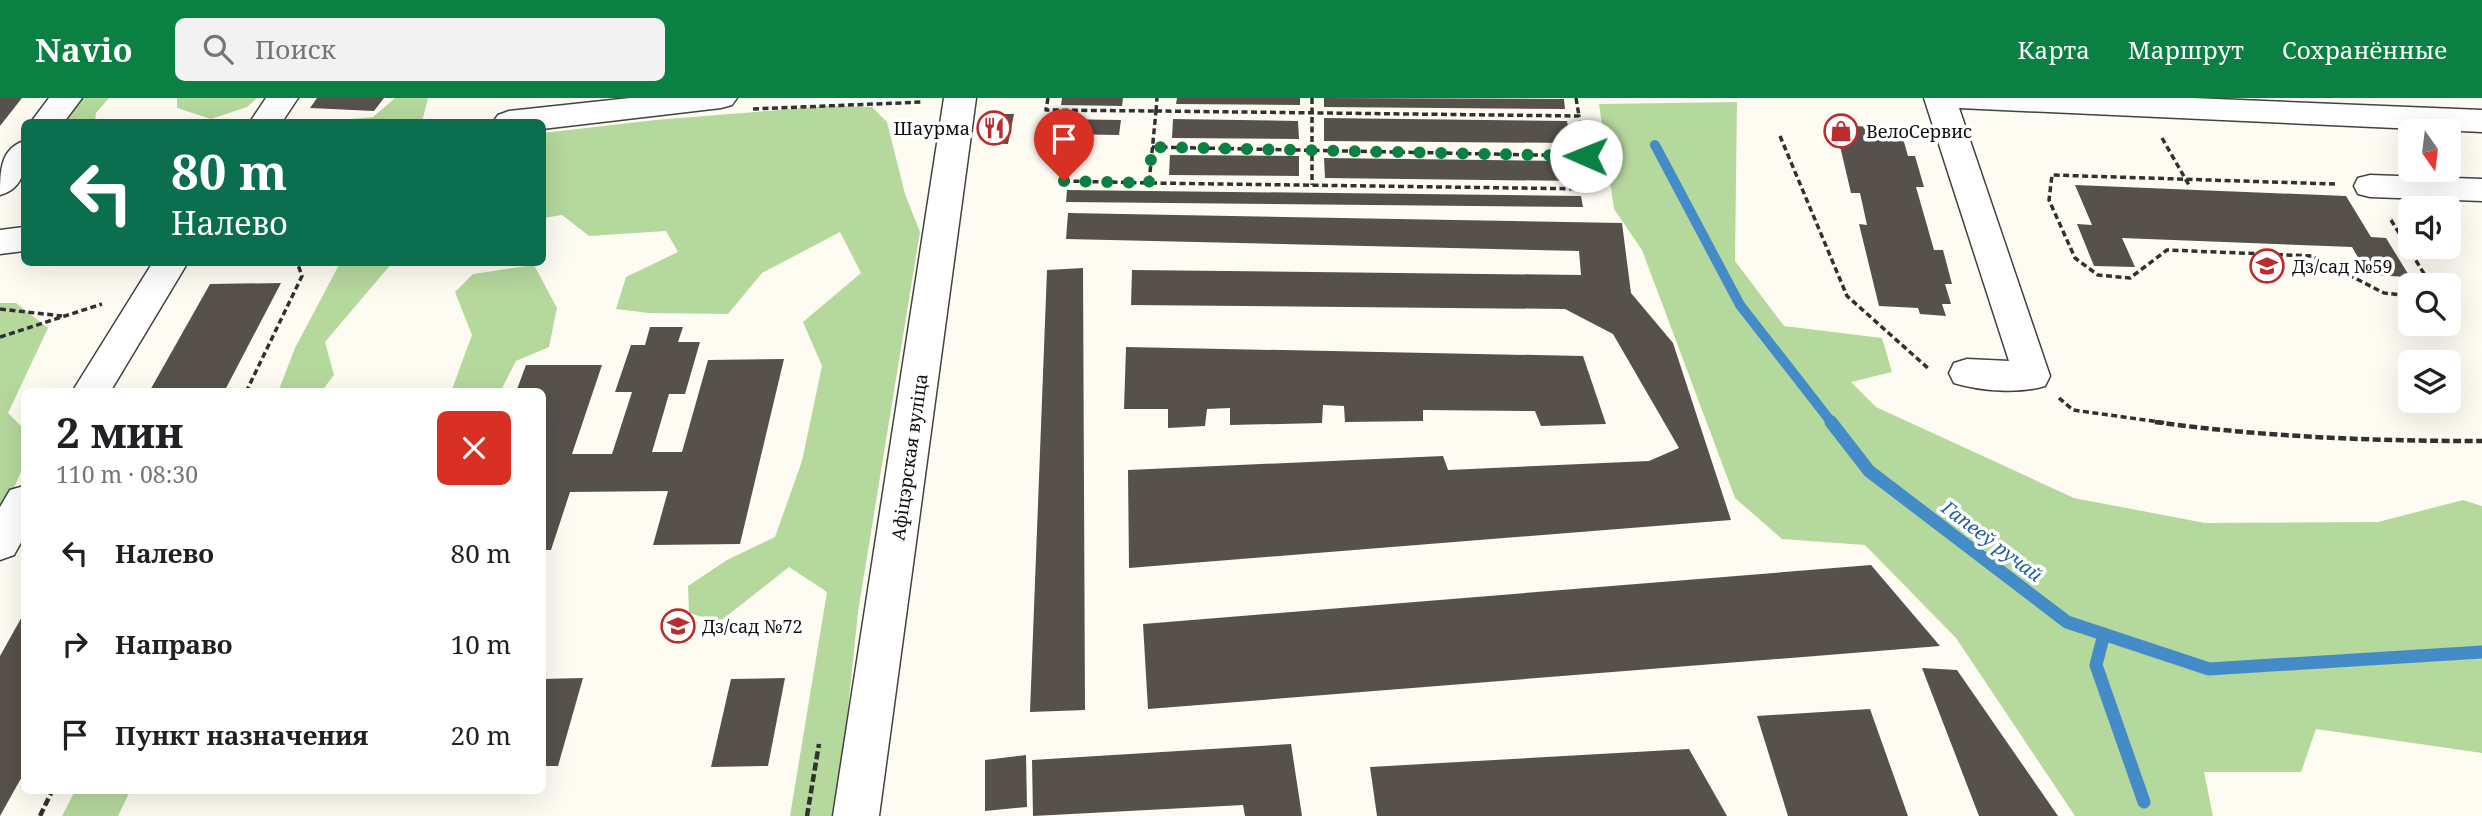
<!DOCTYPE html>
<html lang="ru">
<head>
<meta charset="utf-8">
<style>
	body { margin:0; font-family:"Noto Serif",serif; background:#f2f2f2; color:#202124; height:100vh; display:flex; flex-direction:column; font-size:26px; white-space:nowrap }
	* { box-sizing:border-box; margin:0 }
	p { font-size:23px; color:#757577 }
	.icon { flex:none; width:38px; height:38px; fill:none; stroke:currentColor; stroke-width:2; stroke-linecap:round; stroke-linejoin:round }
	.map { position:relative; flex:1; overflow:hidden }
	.drawer { position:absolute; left:21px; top:290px; width:525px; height:406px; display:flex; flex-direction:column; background:#fff; border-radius:10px; box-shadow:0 7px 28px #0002 }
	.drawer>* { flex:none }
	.guide { position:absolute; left:21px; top:21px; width:525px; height:147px; border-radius:10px; box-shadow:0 7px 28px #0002; background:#0b6e4f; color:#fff; overflow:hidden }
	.needle { width:46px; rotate:166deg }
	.controls { position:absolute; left:2398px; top:21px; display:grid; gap:14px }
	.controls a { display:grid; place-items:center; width:63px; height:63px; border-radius:10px; background:#fff; box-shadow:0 7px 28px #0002; font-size:35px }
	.pin { position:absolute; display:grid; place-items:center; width:60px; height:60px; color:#fff; margin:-72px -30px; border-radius:50% 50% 50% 0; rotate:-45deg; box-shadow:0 0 7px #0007 }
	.pin .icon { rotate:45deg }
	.me { position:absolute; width:77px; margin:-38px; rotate:271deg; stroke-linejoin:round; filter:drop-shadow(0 0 5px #0008) }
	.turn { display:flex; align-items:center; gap:24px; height:147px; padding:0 35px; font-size:32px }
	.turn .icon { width:91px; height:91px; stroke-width:2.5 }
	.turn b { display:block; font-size:49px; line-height:60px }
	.round { display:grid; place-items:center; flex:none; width:74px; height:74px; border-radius:10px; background:#f2f2f2 }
	.head { display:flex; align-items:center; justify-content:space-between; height:119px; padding:0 35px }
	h1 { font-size:42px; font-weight:700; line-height:52px }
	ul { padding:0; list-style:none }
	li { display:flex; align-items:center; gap:21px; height:91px; padding:0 35px }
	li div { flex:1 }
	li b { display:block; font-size:26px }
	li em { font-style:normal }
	header { display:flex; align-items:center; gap:42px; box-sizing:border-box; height:98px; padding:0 35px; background:#0b8043; color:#fff }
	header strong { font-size:33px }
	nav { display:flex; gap:38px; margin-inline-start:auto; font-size:24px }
	.search { width:490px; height:63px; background:#f2f2f2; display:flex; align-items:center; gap:18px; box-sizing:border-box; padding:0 24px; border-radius:10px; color:#757577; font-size:26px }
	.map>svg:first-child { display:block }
</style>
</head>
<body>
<header>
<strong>Navio</strong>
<div class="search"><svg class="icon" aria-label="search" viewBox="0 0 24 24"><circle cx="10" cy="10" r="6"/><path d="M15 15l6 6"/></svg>Поиск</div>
<nav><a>Карта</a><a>Маршрут</a><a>Сохранённые</a></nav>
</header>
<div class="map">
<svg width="2482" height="718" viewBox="0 0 2482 718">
	<rect width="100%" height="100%" fill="#fefcf2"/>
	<g fill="#b5d89d">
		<path d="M 82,0 L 109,0 L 96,15 L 95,24 L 67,24 Z"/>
		<path d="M 177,0 L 257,0 L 247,9 L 211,21 L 177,10 Z"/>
		<path d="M 395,0 L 428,0 L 422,24 L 318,24 L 373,19 Z"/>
		<path d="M 1737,4 L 1735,163 L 1784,228 L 1882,240 L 1892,274 L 1851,284 L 1876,309 L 2074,400 L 2205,425 L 2378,424 L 2463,402 L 2482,408 L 2482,655 L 2316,631 L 2301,674 L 2204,674 L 2213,718 L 2075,718 L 1956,540 L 1865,447 L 1782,441 L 1735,400 L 1642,152 L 1614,111 L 1599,6 Z"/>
		<path d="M 828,8 L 872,9 L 887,24 L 905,96 L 920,134 L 858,514 L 837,718 L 790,718 L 827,494 L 789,469 L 719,524 L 689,515 L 688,488 L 727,462 L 775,439 L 802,363 L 822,268 L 803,224 L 861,175 L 840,134 L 762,175 L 728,216 L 649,215 L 616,211 L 626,179 L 678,154 L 666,133 L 589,138 L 562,117 L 543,120 L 543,35 L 655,22 Z"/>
		<path d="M 340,165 L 392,165 L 325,244 L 334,277 L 321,294 L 278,294 L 295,250 Z"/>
		<path d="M 534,167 L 557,210 L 549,249 L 516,263 L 500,294 L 451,294 L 472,237 L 455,194 L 473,176 Z"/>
		<path d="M 0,205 L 16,205 L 48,230 L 8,315 L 24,331 L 23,369 L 0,422 Z"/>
		<path d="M 75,693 L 130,693 L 118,718 L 62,718 Z"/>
	</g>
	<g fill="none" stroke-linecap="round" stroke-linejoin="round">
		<path stroke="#448cc7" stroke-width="10" d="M 1655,47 L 1740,207 L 1832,325"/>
		<g stroke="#448cc7" stroke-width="13">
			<path d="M 1831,324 L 1869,373 L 2067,524 L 2209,571 L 2482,554"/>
			<path d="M 2104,536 L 2096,567 L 2144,704"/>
		</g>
	</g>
	<g fill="#57514c">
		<path d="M 0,0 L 22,0 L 0,28 Z"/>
		<path d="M 317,0 L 384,0 L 374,13 L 310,10 Z"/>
		<path d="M 1062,0 L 1123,0 L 1122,8 L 1061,7 Z"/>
		<path d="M 1177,0 L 1300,0 L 1300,7 L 1176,6 Z"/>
		<path d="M 1324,0 L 1564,1 L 1565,11 L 1324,9 Z"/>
		<path d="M 1001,16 L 1014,16 L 1008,46 L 985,45 L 989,30 L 998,30 Z"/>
		<path d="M 1324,20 L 1567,23 L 1571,45 L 1324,43 Z"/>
		<path d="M 1057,21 L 1121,22 L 1119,37 L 1055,36 Z"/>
		<path d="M 1173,21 L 1298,23 L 1299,41 L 1172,40 Z"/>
		<path d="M 1854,28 L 1896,30 L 1898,37 L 1902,37 L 1908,58 L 1915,58 L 1924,89 L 1916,89 L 1934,152 L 1943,152 L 1952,186 L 1945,186 L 1951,206 L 1942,206 L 1946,218 L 1920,216 L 1918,210 L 1879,208 L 1859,126 L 1867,127 L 1860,95 L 1851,95 L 1836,31 L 1855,33 Z"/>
		<path d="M 1170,57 L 1299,58 L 1299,78 L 1169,77 Z"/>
		<path d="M 1324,60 L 1574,63 L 1578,83 L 1325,80 Z"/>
		<path d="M 2075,87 L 2346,98 L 2371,139 L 2386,140 L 2410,179 L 2368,177 L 2352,149 L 2122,140 L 2135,169 L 2094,168 L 2077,126 L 2092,127 Z"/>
		<path d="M 1067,92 L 1581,98 L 1583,109 L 1066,104 Z"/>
		<path d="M 1068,115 L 1622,125 L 1631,195 L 1673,245 L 1731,422 L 1129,470 L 1128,372 L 1443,358 L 1448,372 L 1649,363 L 1679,350 L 1613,236 L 1565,211 L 1131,207 L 1132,172 L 1581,177 L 1579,153 L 1066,141 Z"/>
		<path d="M 1083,170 L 1085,612 L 1030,614 L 1047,172 Z"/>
		<path d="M 281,185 L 224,294 L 149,294 L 210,186 Z"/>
		<path d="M 650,229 L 683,229 L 678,244 L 700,244 L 685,296 L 669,296 L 652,354 L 682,354 L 708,262 L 784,261 L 740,446 L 653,447 L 668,393 L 570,394 L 551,452 L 542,452 L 542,294 L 516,294 L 526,267 L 602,267 L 572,356 L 612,356 L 632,294 L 615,294 L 631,247 L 645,247 Z"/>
		<path d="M 1126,249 L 1583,258 L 1606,326 L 1541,328 L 1535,313 L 1423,312 L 1423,323 L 1345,324 L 1344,308 L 1323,307 L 1322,325 L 1230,327 L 1230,310 L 1207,311 L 1205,328 L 1168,330 L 1168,311 L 1124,311 Z"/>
		<path d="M 1871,467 L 1940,548 L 1148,611 L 1143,526 Z"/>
		<path d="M 24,515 L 24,675 L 0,718 L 0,558 Z"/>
		<path d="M 1922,570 L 1957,572 L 2058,718 L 1979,718 Z"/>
		<path d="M 583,580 L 558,668 L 542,668 L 542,581 Z"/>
		<path d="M 785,580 L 768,668 L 711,669 L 731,581 Z"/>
		<path d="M 1870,611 L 1908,718 L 1788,718 L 1757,618 Z"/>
		<path d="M 1291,646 L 1302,718 L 1245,718 L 1243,707 L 1033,718 L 1032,662 Z"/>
		<path d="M 1689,651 L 1727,718 L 1377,718 L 1370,669 Z"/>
		<path d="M 1026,657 L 1027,709 L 985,713 L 985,662 Z"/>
	</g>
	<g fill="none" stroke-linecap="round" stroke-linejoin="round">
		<defs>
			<g id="minor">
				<path d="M 49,0 L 82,0 L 64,24 L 31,24 Z"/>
				<path d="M 266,0 L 298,0 L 282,24 L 250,24 Z"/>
				<path d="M 630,0 L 737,0 L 732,7 L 721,10 L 542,31 L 542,24 L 493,24 L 498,17 L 509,13 Z"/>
				<path d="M 944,0 L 976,0 L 879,718 L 833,718 Z"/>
				<path d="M 1924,0 L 2192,0 L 2482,12 L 2482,34 L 1959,10 L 2050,278 L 2045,288 C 2019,296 1980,293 1954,285 L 1949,275 L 1954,265 L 1967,261 L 2009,263 Z"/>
				<path d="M 24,43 C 26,66 26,90 0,97 C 0,74 0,51 24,43 Z"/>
				<path d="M 2370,77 L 2482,81 L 2482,103 L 2370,99 L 2358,96 L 2354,88 L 2358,80 Z"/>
				<path d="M 24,129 L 24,153 L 0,156 L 0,132 Z"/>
				<path d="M 153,164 L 188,164 L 110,294 L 72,294 Z"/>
				<path d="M 24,388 L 24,439 L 14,457 L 0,462 L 0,409 L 10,392 Z"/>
			</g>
		</defs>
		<use href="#minor" stroke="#424242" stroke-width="3"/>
		<g stroke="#313131" stroke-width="3.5" stroke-dasharray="6 3.5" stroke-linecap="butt">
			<path d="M 1048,0 L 1046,12 L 1156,13"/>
			<path d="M 1312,0 L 1312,87"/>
			<path d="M 1576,0 L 1579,18"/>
			<path d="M 753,11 L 923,4"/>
			<path d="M 1156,13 L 1579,18 L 1591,91 L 1149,85 Z"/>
			<path d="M 1156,13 L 1157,0"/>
			<path d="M 1780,38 L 1847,198 L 1929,271"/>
			<path d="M 2162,40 L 2190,89"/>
			<path d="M 1152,49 L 1585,58"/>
			<path d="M 1064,83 L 1149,85"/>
			<path d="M 2335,86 L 2052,77 L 2049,102 L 2075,160 L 2098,177 L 2130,180 L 2167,152 L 2312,158 L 2384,195 L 2410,198"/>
			<path d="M 2391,122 L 2431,187"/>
			<path d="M 0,211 L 62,218"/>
			<path d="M 0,239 L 102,206"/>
			<path d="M 246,294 L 302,178 L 297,164"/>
			<path d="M 2059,300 L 2073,312 L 2167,325"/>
		</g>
		<g stroke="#313131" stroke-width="4.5" stroke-dasharray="8 3.5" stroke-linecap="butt">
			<path d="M 2155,324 C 2264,339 2372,343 2482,343"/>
			<path d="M 40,718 L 52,693"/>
			<path d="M 807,718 L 819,646"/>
		</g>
		<use href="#minor" fill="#fff" fill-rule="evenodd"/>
	</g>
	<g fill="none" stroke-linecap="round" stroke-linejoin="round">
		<path stroke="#0b8043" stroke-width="12" stroke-dasharray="0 21.6" d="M 1064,83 L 1149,85 L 1152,49 L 1586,58"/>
	</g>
	<defs>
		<symbol id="restaurant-ring" viewBox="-11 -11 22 22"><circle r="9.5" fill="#fff" stroke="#b92d2d" stroke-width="1.5"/><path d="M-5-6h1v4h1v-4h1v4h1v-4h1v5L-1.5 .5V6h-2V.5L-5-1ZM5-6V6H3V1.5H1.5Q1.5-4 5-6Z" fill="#b92d2d"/></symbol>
		<symbol id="shop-ring" viewBox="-11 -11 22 22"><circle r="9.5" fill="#fff" stroke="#b92d2d" stroke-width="1.5"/><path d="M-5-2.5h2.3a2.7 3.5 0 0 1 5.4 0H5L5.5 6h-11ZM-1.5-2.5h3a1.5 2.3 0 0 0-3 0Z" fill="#b92d2d"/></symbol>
		<symbol id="school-ring" viewBox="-11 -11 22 22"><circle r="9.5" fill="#fff" stroke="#b92d2d" stroke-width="1.5"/><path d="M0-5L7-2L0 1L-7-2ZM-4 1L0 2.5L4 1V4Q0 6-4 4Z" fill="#b92d2d"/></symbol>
	</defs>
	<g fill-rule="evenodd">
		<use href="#restaurant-ring" x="975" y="11" width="38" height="38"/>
		<use href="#shop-ring" x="1822" y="14" width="38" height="38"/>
		<use href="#school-ring" x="2248" y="149" width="38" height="38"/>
		<use href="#school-ring" x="659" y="509" width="38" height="38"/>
	</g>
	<g text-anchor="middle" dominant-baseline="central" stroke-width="7" stroke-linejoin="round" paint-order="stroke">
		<g font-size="18" fill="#0f0f0f" stroke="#fff" text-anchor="start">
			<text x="970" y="30" text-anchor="end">Шаурма</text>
			<text x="1866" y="33">ВелоСервис</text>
			<text x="2292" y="168">Дз/сад №59</text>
			<text x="702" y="528">Дз/сад №72</text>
		</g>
		<g font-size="18" fill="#0f0f0f" stroke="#fff">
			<text transform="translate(909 359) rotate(-82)">Афіцэрская вуліца</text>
		</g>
		<g font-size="19" font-style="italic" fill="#1e5f9c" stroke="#fff">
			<text transform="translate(1992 443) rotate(37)">Гапееў ручай</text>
		</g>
	</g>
</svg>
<div class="controls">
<a><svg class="needle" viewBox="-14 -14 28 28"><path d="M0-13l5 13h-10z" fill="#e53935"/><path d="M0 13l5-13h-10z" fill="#757577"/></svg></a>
<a><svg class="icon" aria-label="sound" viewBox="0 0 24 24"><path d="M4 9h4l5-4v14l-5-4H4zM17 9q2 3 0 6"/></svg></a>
<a><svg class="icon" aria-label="search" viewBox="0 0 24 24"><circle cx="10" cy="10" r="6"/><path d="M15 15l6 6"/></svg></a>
<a><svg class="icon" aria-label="layers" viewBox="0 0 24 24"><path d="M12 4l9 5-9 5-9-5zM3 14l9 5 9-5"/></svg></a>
</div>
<div class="pin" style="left:1064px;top:83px;background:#d93025"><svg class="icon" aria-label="arrive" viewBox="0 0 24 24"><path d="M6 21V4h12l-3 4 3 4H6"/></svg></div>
<svg class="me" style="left:1586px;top:58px" viewBox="-20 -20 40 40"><circle r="19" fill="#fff"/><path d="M0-13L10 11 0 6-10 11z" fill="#0b8043"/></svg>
<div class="guide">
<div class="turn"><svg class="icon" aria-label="left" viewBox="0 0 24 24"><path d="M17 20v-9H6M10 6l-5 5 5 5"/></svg><div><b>80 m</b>Налево</div></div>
</div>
<section class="drawer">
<div class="head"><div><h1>2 мин</h1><p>110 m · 08:30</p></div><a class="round" style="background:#d93025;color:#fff"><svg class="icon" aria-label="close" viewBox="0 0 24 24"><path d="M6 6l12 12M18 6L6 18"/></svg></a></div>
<ul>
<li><svg class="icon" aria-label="left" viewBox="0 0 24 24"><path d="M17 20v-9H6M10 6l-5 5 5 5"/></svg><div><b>Налево</b></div><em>80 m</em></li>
<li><svg class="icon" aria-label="right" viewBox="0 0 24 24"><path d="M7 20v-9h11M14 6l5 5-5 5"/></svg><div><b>Направо</b></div><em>10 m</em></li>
<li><svg class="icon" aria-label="arrive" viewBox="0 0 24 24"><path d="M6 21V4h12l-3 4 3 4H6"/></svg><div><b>Пункт назначения</b></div><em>20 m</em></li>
</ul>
</section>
</div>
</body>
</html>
